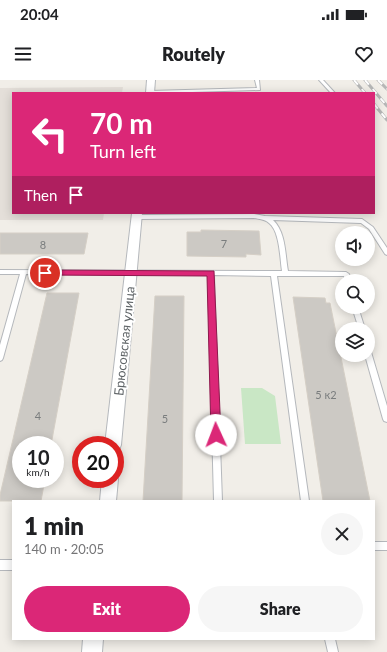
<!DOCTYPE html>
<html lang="en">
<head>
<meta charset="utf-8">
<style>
	body { margin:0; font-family:Lato,sans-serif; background:#f6f6f6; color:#202124; height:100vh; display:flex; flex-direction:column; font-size:15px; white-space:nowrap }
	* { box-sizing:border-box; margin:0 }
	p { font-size:13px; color:#757577 }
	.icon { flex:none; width:22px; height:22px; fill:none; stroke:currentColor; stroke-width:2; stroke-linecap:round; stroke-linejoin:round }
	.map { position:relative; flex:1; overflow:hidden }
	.sheet { position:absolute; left:12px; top:420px; width:363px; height:140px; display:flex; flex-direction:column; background:#fff; border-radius:0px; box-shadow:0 2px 10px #0003 }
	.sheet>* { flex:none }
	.top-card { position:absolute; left:12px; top:12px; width:363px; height:122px; border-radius:0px; box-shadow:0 2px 10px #0003; background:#db2777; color:#fff; overflow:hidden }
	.controls { position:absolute; left:335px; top:146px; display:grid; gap:8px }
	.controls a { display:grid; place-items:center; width:40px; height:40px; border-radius:50%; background:#fff; box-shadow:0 2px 10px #0003; font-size:20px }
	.speed { position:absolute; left:12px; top:356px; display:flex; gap:8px; font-size:20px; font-weight:700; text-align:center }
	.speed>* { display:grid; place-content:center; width:52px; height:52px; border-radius:50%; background:#fff; box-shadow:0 2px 10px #0003; line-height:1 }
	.speed small { font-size:10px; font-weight:400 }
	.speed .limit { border:6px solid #d22; background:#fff; color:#111 }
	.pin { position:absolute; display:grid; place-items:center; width:34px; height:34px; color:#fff; margin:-17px; border:2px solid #fff; border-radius:50%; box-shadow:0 1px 4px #0007 }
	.me { position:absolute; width:44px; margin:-22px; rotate:358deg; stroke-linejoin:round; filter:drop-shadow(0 0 3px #0008) }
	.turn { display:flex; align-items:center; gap:14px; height:84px; padding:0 12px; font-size:18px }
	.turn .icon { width:52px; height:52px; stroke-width:2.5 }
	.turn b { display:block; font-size:28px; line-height:34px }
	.then { display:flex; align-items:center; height:38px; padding:0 12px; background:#0003; gap:8px; font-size:15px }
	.round { display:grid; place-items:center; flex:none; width:42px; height:42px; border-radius:21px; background:#f6f6f6 }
	.headline { display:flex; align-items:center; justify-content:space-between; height:68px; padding:0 12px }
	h1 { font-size:24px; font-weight:800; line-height:30px }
	.cta { display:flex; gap:8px; margin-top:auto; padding:8px 12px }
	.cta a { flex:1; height:46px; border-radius:24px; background:#db2777; color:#fff; font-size:16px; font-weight:800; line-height:46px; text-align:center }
	.cta a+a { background:#f6f6f6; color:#202124 }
	.status { display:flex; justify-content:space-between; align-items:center; height:28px; padding:0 20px; background:#fff; direction:ltr }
	.status svg { height:11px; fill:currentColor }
	header { display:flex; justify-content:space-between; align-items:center; height:52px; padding:0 12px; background:#fff; font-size:18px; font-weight:800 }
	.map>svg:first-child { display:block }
</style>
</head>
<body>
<div class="status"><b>20:04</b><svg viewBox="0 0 49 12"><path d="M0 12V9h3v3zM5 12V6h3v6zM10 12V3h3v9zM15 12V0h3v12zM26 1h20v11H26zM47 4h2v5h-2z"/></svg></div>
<header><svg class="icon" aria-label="menu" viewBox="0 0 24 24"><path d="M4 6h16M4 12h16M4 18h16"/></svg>Routely<svg class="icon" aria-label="heart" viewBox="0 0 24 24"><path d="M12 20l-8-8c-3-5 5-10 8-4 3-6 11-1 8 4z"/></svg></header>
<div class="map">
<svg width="387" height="572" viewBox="0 0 387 572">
	<rect width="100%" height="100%" fill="#f1eee8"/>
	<path fill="#e4dfd9" d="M 123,7 L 122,13 L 13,13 L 13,133 L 104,133 L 103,140 L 0,140 L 0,8 Z"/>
	<path fill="#c9e7c5" d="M 241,308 L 262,308 L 275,316 L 281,364 L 245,364 Z"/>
	<g fill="#ccc9c4" stroke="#d5cfc6">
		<path d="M 201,150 L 259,151 L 261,175 L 246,174 L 246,177 L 187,176 L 187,152 L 201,152 Z"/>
		<path d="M 0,153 L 88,153 L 84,174 L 0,174 Z"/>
		<path d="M 47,213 L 79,213 L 51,365 L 21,365 L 21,399 L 45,399 L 41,421 L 0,421 L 0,415 Z"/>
		<path d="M 155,216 L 184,216 L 182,421 L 143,421 Z"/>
		<path d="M 293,217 L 325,218 L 326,223 L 330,223 L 370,421 L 323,421 Z"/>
	</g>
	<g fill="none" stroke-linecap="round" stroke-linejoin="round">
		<defs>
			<g id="lane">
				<path d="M 255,0 L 259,0 L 260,10 L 160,13 L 149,13 L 148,12 L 150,11 L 257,8 Z"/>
				<path d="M 319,0 L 323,0 L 335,13 L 331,13 Z"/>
				<path d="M 254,134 L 265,136 L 362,139 L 373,147 L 387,168 L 387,175 L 385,174 L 369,149 L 361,143 L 273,140 C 286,152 285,175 288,191 L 346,192 L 349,194 L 351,201 L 345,201 L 344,196 L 277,196 L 309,421 L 301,421 L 271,196 L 214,195 L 222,421 L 214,421 L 208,195 L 26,194 L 3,278 L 2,280 L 0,281 L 0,265 L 20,194 L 0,194 L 0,190 L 282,191 C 280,179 280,151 269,143 C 265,139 259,139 254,138 L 137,139 L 134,137 L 137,135 Z"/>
				<path d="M 352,227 L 358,227 L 365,249 L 359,249 Z"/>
				<path d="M 368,269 L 370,270 L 371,272 L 387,326 L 387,342 L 384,341 L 383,339 L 365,275 L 368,275 Z"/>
				<rect x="374" y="462" width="13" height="8"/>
				<rect x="0" y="480" width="13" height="10"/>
				<path d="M 325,559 L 335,559 L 338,572 L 328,572 Z"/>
			</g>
			<g id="street">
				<path d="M 147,0 L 155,0 L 154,13 L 146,13 Z"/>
				<path d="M 132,133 L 142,133 L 121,365 L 119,370 L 115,372 L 115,365 L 105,365 Z"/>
				<path d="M 115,393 L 118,399 L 116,421 L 100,421 L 102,399 L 115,399 Z"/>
				<path d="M 83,559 L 103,559 L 102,572 L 82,572 Z"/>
			</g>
		</defs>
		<use href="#lane" stroke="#b5b8bc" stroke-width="2"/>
		<use href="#street" stroke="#b5b8bc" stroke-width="2"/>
		<use href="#lane" fill="#fff" fill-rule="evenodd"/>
		<use href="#street" fill="#fff" fill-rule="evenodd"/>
		<defs>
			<g id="rail">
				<path d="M 354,0 L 365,13"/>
				<path d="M 365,0 L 387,26"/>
				<path d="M 378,0 L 387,9"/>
				<path d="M 374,24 L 387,40"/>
			</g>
		</defs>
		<use href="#rail" stroke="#b6b7b7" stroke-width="3"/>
		<use href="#rail" stroke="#fff" stroke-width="2" stroke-dasharray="6" stroke-linecap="butt"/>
	</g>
	<path fill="#db2777" stroke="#8e194d" d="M 45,190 L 214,191 L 221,355 L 220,358 L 216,360 L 213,358 L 211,355 L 207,196 L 45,195 L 41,193 Z"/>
	<g text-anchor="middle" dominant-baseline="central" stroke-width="4" stroke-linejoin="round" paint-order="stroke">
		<g font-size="11" fill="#7a7d7e">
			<text x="224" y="163">7</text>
			<text x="43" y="164">8</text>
			<text x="326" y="314">5 к2</text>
			<text x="38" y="335">4</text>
			<text x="165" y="338">5</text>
		</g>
		<g font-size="13" fill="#5f6467" stroke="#fff">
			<text transform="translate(124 261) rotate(-84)">Брюсовская улица</text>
		</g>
	</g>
</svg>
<div class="controls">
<a><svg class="icon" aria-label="sound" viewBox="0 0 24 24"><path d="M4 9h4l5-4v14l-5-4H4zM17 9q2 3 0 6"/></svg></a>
<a><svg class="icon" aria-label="search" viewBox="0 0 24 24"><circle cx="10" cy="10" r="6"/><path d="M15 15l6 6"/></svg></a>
<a><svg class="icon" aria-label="layers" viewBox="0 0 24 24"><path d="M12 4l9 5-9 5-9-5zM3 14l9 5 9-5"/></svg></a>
</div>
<div class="speed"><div>10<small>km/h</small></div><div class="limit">20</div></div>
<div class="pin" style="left:45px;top:193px;background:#d93025"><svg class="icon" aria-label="arrive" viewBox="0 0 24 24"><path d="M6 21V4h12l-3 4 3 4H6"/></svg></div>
<svg class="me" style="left:216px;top:355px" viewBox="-20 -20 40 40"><circle r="19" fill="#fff"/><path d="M0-13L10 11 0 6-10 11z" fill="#db2777"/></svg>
<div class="top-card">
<div class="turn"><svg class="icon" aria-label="left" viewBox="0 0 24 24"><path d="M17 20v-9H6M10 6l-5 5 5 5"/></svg><div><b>70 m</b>Turn left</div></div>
<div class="then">Then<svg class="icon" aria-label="arrive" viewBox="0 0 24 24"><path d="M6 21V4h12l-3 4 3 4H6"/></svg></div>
</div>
<section class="sheet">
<div class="headline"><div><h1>1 min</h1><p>140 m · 20:05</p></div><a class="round"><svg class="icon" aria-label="close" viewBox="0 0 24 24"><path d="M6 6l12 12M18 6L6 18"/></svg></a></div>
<div class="cta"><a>Exit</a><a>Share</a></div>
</section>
</div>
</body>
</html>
